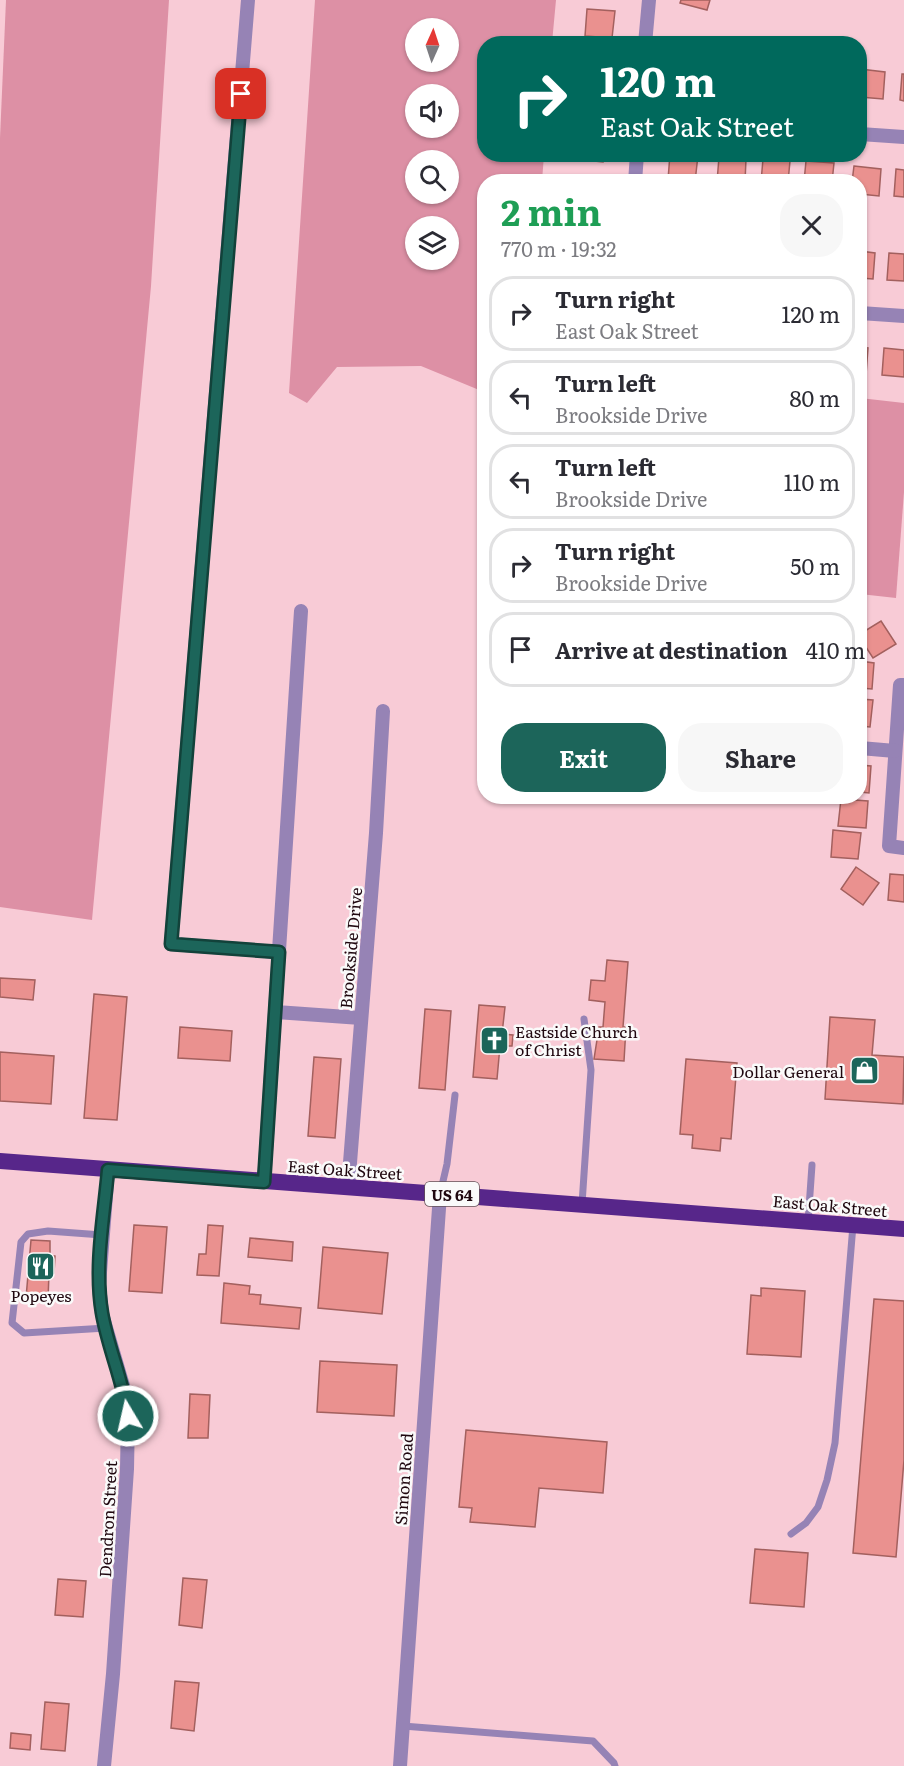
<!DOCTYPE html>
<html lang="en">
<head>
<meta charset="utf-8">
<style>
	body { margin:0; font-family:Literata,serif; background:#f7f7f7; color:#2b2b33; height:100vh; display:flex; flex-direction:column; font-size:22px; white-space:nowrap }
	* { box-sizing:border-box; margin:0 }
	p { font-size:20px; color:#7c7c81 }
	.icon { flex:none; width:33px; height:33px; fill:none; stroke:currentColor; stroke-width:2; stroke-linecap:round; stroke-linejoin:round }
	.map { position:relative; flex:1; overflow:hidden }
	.panel { position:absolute; left:477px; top:174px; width:390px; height:630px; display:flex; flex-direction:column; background:#fff; border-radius:24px; box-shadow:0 2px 4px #0004 }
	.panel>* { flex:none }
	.hud { position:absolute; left:477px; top:36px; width:390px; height:126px; border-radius:24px; box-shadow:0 2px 4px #0004; background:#00695c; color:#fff; overflow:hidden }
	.needle { width:39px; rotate:3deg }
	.fabs { position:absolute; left:405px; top:18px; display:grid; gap:12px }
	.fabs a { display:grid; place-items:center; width:54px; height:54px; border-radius:50%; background:#fff; box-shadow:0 2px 4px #0004; font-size:30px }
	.pin { position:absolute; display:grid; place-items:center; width:51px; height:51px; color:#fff; margin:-26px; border-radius:12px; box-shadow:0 3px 9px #0006 }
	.me { position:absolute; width:66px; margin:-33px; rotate:351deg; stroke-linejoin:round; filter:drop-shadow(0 0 4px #0008) }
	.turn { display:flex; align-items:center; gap:21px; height:126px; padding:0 24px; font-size:27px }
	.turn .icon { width:78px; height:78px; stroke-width:2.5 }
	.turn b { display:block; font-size:42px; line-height:51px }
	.round { display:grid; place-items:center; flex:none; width:63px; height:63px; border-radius:24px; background:#f7f7f7 }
	.summary { display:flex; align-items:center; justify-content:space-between; height:102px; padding:0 24px }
	h1 { font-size:36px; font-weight:700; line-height:45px; color:#1e9e55 }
	.primary-button { display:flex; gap:12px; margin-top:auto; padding:12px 24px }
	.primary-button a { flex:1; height:69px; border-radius:24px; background:#1c655a; color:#fff; font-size:24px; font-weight:700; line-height:69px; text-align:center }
	.primary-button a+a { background:#f7f7f7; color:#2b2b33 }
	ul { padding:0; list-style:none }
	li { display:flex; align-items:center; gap:18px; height:75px; margin:0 12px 9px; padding:0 12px; border:3px solid #e1e1e2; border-radius:24px }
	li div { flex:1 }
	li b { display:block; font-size:22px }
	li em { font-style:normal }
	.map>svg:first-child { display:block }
</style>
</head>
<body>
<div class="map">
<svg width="904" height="1766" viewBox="0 0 904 1766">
	<rect width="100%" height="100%" fill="#f8cbd6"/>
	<g fill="#dd90a5" fill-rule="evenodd">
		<path d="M 6,0 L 169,0 L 151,286 L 92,920 L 0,907 L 0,138 Z"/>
		<path d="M 315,0 L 556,0 L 552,43 L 484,44 L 484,154 L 544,155 L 542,181 L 484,182 L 484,392 L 421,366 L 337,367 L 307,403 L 289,393 ZM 416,28 L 448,28 L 448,62 L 416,62 ZM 416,94 L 448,94 L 448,128 L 416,128 ZM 416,160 L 448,160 L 448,194 L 416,194 ZM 416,226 L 448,226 L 448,260 L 416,260 Z"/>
		<path d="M 860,398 L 904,403 L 904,492 L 896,598 L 860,594 Z"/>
	</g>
	<g fill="#ea918f" stroke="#a3605e" stroke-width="1.5">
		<path d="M 681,0 L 710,0 L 707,10 L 680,3 Z"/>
		<path d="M 587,9 L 615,11 L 612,38 L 585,36 Z"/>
		<path d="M 860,69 L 885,72 L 883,99 L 860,97 Z"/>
		<path d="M 902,74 L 904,74 L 904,101 L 900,100 Z"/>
		<path d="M 576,154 L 603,154 L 603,162 L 575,159 Z"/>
		<path d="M 670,154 L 698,155 L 695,182 L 668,180 Z"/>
		<path d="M 719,157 L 746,159 L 745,182 L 717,182 Z"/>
		<path d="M 763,159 L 790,161 L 788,182 L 761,182 Z"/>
		<path d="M 806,161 L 834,163 L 832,182 L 804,182 Z"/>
		<path d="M 854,166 L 881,169 L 879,196 L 860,194 L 860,182 L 852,182 Z"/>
		<path d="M 896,169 L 904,170 L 904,197 L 894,196 Z"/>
		<path d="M 576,176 L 603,178 L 603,182 L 576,182 Z"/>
		<path d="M 860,251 L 875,253 L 873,279 L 860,278 Z"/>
		<path d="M 889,253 L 904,254 L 904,281 L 887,280 Z"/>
		<path d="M 860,347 L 868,348 L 866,375 L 860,374 Z"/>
		<path d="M 884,348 L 904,350 L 904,377 L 882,375 Z"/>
		<path d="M 881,621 L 896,644 L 873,658 L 860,638 L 860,634 Z"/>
		<path d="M 860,661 L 874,663 L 872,689 L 860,688 Z"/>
		<path d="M 860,699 L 873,700 L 870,727 L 860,726 Z"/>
		<path d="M 860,765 L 871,766 L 869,793 L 860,792 Z"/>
		<path d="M 841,799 L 868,801 L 866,828 L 838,826 Z"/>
		<path d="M 833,830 L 861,833 L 858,859 L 831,857 Z"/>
		<path d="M 856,867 L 879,883 L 863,905 L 841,889 Z"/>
		<path d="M 890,874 L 904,875 L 904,902 L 888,900 Z"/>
		<path d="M 607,960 L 628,962 L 623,1027 L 626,1027 L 624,1061 L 594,1059 L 599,1027 L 603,1027 L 605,1002 L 589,1000 L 591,980 L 605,981 Z"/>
		<path d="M 0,978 L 35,980 L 33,1000 L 0,997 Z"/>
		<path d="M 94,994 L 127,997 L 117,1120 L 84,1118 Z"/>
		<path d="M 479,1005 L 505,1007 L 502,1034 L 513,1035 L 512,1046 L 500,1046 L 497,1079 L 473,1077 Z"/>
		<path d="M 425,1009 L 451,1011 L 445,1090 L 419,1088 Z"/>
		<path d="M 830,1017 L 875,1020 L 872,1055 L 904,1057 L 903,1104 L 825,1099 Z"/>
		<path d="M 180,1027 L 232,1031 L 230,1061 L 178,1058 Z"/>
		<path d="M 0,1052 L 54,1056 L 51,1104 L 0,1101 Z"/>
		<path d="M 314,1057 L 341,1059 L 335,1138 L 308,1136 Z"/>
		<path d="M 686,1059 L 737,1063 L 731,1139 L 721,1138 L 720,1151 L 692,1148 L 693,1135 L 680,1134 Z"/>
		<path d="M 134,1225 L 167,1227 L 162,1293 L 129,1291 Z"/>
		<path d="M 208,1225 L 223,1226 L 219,1276 L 197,1275 L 199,1254 L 206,1254 Z"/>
		<path d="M 250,1238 L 293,1242 L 292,1261 L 248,1257 Z"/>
		<path d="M 31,1240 L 50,1241 L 50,1255 L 55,1256 L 54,1273 L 49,1273 L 48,1300 L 26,1298 Z"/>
		<path d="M 323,1247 L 388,1253 L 382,1314 L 318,1308 Z"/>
		<path d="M 224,1283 L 250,1286 L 249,1294 L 261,1295 L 260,1304 L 301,1308 L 299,1329 L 221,1323 Z"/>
		<path d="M 761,1288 L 805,1291 L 801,1357 L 747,1354 L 751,1295 L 761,1296 Z"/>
		<path d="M 874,1299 L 904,1301 L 904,1460 L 896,1557 L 853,1553 Z"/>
		<path d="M 320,1361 L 397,1365 L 394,1416 L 317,1412 Z"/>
		<path d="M 190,1394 L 210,1395 L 208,1438 L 188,1438 Z"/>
		<path d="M 466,1430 L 607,1442 L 603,1493 L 539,1488 L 535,1527 L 470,1522 L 472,1508 L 459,1507 Z"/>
		<path d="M 755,1549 L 808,1553 L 804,1607 L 750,1603 Z"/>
		<path d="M 183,1578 L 207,1580 L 202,1628 L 179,1625 Z"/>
		<path d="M 58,1579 L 86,1581 L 83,1617 L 55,1615 Z"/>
		<path d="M 175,1681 L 199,1683 L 194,1731 L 171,1728 Z"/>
		<path d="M 45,1702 L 69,1704 L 65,1751 L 41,1749 Z"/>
		<path d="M 11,1733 L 31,1735 L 30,1750 L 10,1748 Z"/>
	</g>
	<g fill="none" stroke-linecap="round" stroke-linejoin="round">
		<g stroke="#9683b5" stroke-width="7">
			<path d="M 440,1194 L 447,1164 L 455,1095"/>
			<path d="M 582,1204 L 591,1070 L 584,1019"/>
			<path d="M 808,1222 L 812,1165"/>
			<path d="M 102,1235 L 48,1231 L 28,1234 L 21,1242 L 12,1323 L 24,1333 L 106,1328"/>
			<path d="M 791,1534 L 806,1523 L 818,1507 L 827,1480 L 835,1443 L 853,1225"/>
			<path d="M 403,1726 L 593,1741 L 614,1763 L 615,1766"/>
		</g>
		<g stroke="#9683b5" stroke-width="14">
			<path d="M 248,0 L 171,944 L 279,952"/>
			<path d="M 645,44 L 649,0"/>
			<path d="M 860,134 L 904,137"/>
			<path d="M 635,182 L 637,154"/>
			<path d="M 860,313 L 904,316"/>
			<path d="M 904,685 L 900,685 L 889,846 L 904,848"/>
			<path d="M 860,748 L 895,751"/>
			<path d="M 276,1012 L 361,1018"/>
			<path d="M 264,1182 L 301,611"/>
			<path d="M 348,1188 L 376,833 L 383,711"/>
			<path d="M 104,1766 L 113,1674 L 127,1469 L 128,1416 L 124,1389 L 102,1314 L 99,1285 L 108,1170"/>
			<path d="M 400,1766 L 440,1194"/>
		</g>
		<path stroke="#57268a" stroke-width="16" d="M 0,1161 L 904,1229"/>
	</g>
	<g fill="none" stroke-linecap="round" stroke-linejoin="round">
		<defs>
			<path id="route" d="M 128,1416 C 123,1380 108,1348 102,1313 C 94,1266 104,1216 108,1170 L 264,1182 L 279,952 L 171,944 L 241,94"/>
		</defs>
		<use href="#route" stroke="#12423a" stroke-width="15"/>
		<use href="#route" stroke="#1c655a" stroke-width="10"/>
	</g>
	<defs>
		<symbol id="church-square" viewBox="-11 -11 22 22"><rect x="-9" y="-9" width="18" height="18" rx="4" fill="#1c655a" stroke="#fafafa"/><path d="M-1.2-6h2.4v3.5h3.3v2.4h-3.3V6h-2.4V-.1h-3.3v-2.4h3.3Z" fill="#fff"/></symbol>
		<symbol id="shop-square" viewBox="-11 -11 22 22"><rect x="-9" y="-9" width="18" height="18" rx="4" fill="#1c655a" stroke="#fafafa"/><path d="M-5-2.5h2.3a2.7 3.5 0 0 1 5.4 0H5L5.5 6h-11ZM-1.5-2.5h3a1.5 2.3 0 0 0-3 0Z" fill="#fff"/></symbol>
		<symbol id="restaurant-square" viewBox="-11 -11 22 22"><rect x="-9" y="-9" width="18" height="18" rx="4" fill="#1c655a" stroke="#fafafa"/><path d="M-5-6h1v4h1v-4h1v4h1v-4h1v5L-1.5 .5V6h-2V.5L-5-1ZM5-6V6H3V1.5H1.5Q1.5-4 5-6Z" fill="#fff"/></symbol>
	</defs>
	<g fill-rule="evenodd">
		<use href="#church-square" x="478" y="1024" width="33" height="33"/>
		<use href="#shop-square" x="848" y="1054" width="33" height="33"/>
		<use href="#restaurant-square" x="24" y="1250" width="33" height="33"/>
	</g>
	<g text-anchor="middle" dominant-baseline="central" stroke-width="5" stroke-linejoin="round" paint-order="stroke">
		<rect fill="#fafafa" stroke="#615056" stroke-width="1.5" x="425" y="1182" width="54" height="24" rx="4.5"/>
		<g font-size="15" font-weight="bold" fill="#1f070f">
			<text x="452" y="1194">US 64</text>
		</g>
		<g font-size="16" fill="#1f070f" stroke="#fafafa">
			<text transform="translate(350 948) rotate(-85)">Brookside Drive</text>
			<text transform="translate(345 1169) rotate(4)">East Oak Street</text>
			<text transform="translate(830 1205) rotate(5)">East Oak Street</text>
			<text transform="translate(403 1479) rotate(-86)">Simon Road</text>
			<text transform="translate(107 1519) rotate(-87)">Dendron Street</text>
		</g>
		<g font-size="16" fill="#1f070f" stroke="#fafafa" text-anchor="start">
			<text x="515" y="1031">Eastside Church<tspan x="515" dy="18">of Christ</tspan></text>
			<text x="844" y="1071" text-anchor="end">Dollar General</text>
			<text x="41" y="1295" text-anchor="middle">Popeyes</text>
		</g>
	</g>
</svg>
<div class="fabs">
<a><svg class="needle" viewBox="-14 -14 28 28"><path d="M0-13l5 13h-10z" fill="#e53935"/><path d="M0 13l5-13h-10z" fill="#7c7c81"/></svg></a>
<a><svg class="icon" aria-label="sound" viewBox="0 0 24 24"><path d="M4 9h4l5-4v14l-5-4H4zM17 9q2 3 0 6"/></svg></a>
<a><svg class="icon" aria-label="search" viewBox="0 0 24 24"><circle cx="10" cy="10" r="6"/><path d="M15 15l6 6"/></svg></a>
<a><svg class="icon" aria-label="layers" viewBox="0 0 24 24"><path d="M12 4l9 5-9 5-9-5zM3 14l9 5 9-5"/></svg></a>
</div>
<div class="pin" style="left:241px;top:94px;background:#d93025"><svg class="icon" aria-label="arrive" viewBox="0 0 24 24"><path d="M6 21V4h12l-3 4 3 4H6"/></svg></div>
<svg class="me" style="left:128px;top:1416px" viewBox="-20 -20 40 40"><circle r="17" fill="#1c655a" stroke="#fff" stroke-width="3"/><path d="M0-11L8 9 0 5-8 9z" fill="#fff"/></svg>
<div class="hud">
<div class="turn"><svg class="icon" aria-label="right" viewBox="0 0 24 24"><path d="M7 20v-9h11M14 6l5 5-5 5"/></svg><div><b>120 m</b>East Oak Street</div></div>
</div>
<section class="panel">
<div class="summary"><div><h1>2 min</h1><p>770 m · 19:32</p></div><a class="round"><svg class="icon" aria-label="close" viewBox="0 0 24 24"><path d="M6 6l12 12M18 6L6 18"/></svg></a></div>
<ul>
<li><svg class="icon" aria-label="right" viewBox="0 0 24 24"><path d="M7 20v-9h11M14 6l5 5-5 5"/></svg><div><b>Turn right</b><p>East Oak Street</p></div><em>120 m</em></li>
<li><svg class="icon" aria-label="left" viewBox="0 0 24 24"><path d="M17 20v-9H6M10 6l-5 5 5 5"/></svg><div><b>Turn left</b><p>Brookside Drive</p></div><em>80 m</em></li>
<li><svg class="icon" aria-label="left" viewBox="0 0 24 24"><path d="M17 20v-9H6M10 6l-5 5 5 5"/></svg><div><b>Turn left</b><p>Brookside Drive</p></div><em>110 m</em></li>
<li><svg class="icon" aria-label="right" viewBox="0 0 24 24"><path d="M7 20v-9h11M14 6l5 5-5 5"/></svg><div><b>Turn right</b><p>Brookside Drive</p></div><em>50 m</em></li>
<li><svg class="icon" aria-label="arrive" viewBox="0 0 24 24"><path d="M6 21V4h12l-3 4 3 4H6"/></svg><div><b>Arrive at destination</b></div><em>410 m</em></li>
</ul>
<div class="primary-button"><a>Exit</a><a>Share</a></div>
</section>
</div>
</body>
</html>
